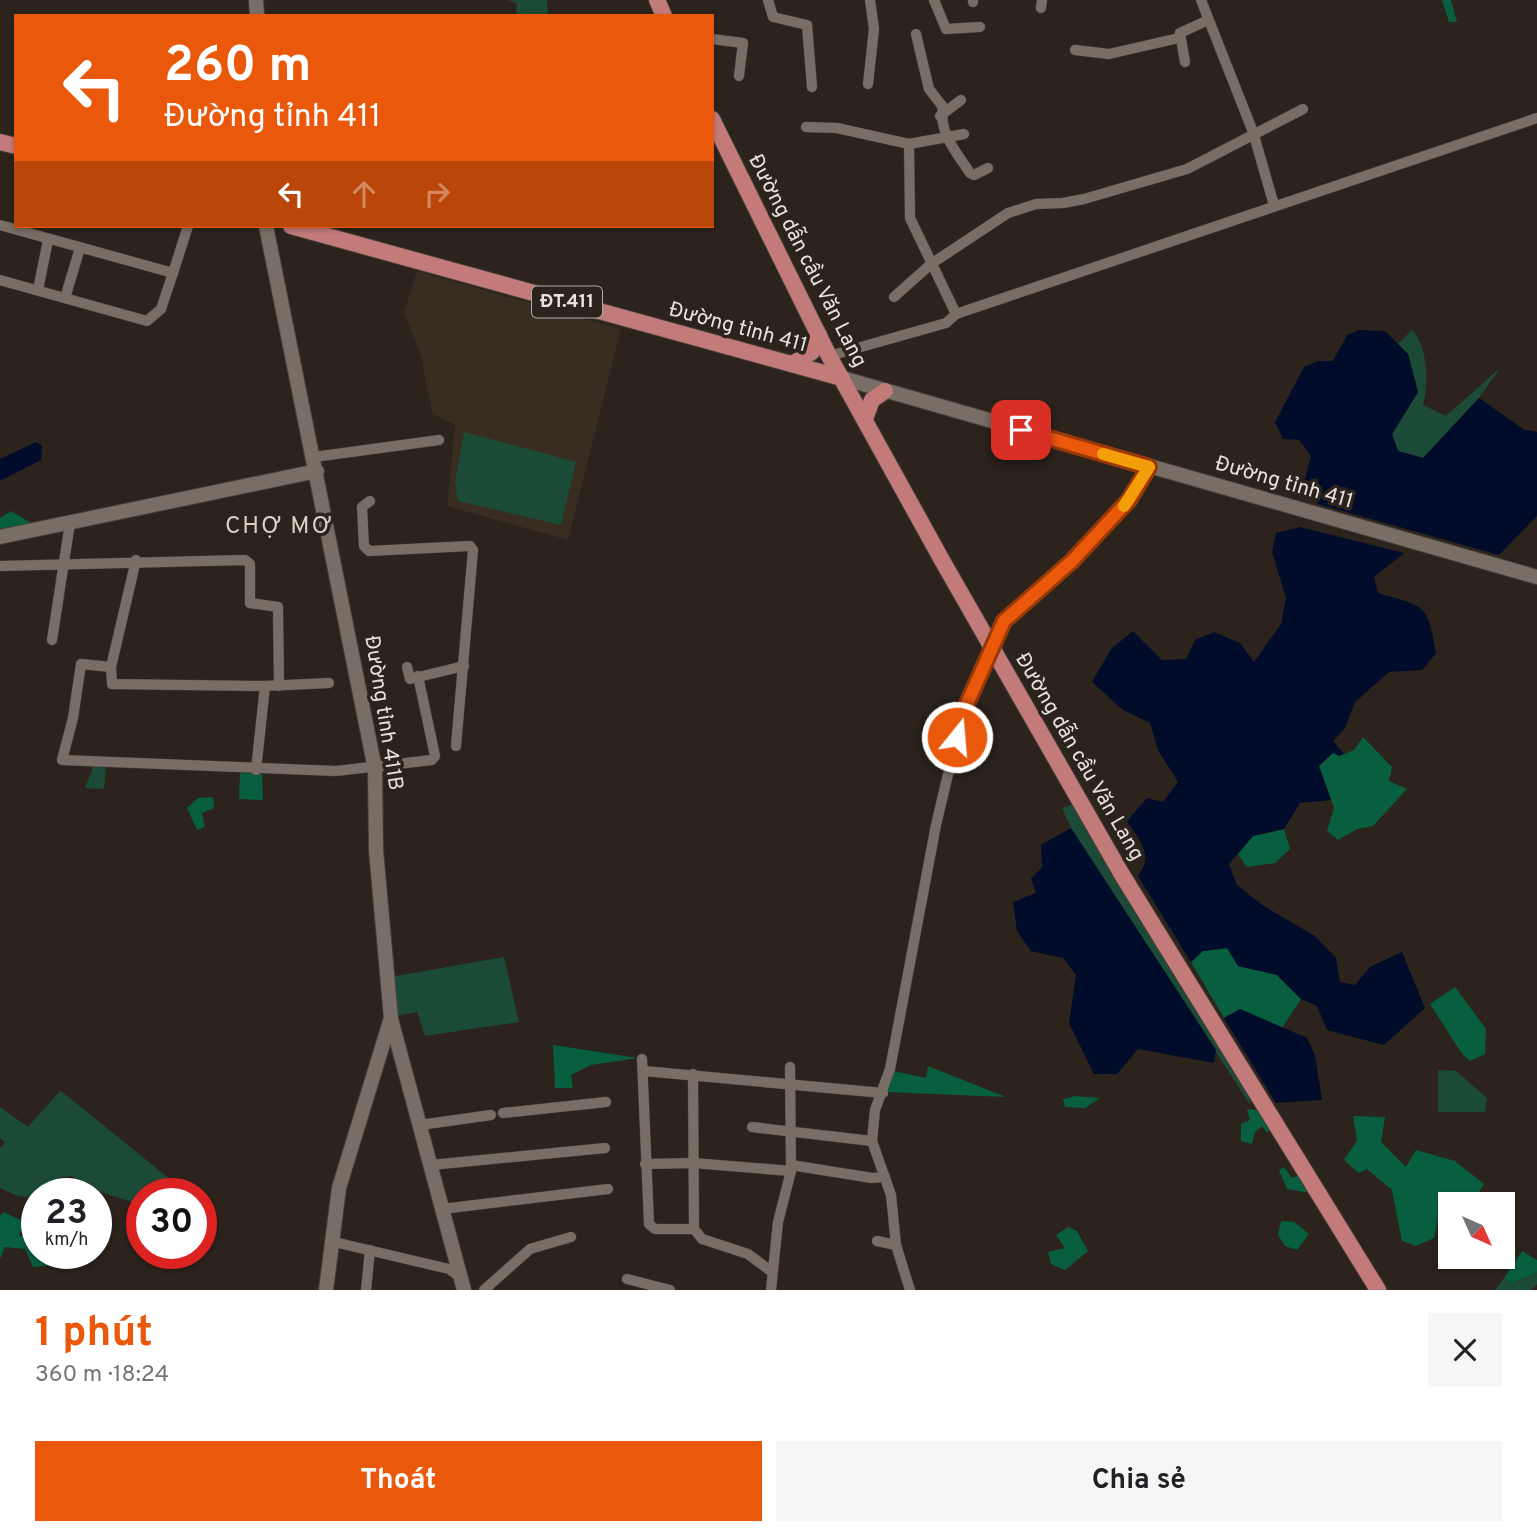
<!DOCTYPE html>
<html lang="vi">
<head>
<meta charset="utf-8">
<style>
	body { margin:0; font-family:Overpass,sans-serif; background:#f6f6f6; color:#202124; height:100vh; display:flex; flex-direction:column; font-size:26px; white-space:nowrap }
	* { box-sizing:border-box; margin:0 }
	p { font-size:23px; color:#757577 }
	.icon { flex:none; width:38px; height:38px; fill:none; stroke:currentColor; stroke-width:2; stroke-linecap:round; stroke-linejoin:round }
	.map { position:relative; height:1290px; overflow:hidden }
	.side { display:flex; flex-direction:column; background:#fff; flex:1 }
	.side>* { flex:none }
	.banner { position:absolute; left:14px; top:14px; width:700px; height:214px; border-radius:0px; box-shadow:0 2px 5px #0004; background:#ea580c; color:#fff; overflow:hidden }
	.needle { width:46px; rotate:135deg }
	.fabs { position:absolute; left:1438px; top:1192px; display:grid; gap:14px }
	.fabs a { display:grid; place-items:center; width:77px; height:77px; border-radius:0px; background:#fff; box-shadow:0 2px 5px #0004; font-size:35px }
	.speed { position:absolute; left:21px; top:1178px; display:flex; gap:14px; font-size:35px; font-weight:700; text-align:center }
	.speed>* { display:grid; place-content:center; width:91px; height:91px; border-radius:50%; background:#fff; box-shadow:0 2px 5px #0004; line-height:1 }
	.speed small { font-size:18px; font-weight:400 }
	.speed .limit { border:10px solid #d22; background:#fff; color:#111 }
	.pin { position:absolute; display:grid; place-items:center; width:60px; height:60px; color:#fff; margin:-30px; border-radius:14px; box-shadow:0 4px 10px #0006 }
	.me { position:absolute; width:77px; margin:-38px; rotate:17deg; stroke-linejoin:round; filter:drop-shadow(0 0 5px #0008) }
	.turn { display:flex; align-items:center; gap:24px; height:147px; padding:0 35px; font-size:32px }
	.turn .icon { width:91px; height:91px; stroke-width:2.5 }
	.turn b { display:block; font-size:49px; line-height:60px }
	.lanes { display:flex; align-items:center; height:66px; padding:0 35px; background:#0003; justify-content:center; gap:35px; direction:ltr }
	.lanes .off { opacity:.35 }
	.round { display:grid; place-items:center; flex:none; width:74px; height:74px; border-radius:0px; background:#f6f6f6 }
	.overview { display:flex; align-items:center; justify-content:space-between; height:119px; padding:0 35px }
	h1 { font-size:42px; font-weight:700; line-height:52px; color:#ea580c }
	.primary-button { display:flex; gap:14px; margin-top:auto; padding:14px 35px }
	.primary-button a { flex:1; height:80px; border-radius:0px; background:#ea580c; color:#fff; font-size:28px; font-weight:700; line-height:80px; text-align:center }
	.primary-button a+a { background:#f6f6f6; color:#202124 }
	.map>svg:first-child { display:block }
</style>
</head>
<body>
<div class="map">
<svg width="1537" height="1290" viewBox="0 0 1537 1290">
	<rect width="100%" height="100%" fill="#2b231c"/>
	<path fill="#392c21" d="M 417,271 L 621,329 L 568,540 L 447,506 L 455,425 L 432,414 L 421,356 L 404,313 Z"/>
	<g fill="#1b4b36">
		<path d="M 508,0 L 547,0 L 548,16 L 516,16 L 517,3 Z"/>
		<path d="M 1412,330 C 1428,347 1429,383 1423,405 L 1446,416 L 1500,368 L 1479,398 L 1423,458 L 1398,451 L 1392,434 L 1418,392 L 1408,354 L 1398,344 Z"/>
		<path d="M 464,432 L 576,462 L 561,525 L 458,501 L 455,482 Z"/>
		<path d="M 94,765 L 106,766 L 104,789 L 85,788 Z"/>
		<path d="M 1073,804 L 1254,1099 L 1249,1103 L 1071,828 L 1062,808 Z"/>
		<path d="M 504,957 L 519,1022 L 425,1036 L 417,1012 L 396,1016 L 390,977 Z"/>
		<path d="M 1438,1070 L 1456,1071 L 1487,1098 L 1485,1112 L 1438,1112 Z"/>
		<path d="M 61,1090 L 61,1091 L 187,1193 L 142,1194 L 142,1205 L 81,1186 L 78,1179 L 71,1176 L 58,1178 L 47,1193 L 37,1194 L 37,1198 L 17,1196 L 0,1188 L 0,1148 L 5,1142 L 0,1138 L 0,1107 L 28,1127 Z"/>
		<path d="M 1537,1272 L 1537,1284 L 1531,1290 L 1495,1290 L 1504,1278 L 1512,1283 Z"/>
	</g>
	<g fill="#075f40">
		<path d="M 1442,0 L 1451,0 L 1457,22 L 1449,22 Z"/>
		<path d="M 11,511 L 36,526 L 0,533 L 0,518 Z"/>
		<path d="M 1363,737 L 1392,767 L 1389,781 L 1407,789 L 1373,826 L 1357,829 L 1338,840 L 1327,831 L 1334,808 L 1319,766 L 1333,752 L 1339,756 L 1354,750 Z"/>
		<path d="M 240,773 L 262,774 L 263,800 L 239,799 Z"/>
		<path d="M 213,797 L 214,808 L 202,813 L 205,827 L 197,830 L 187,808 L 198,798 Z"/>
		<path d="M 1284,829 L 1290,849 L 1275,863 L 1247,867 L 1238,854 L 1253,836 Z"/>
		<path d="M 1228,948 L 1238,966 L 1277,975 L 1301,999 L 1282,1028 L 1240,1009 L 1224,1018 L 1191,962 L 1203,951 Z"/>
		<path d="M 1455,987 L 1486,1029 L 1485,1054 L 1470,1061 L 1462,1054 L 1430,1004 Z"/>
		<path d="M 553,1045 L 638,1058 L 591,1065 L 571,1075 L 573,1088 L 555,1088 Z"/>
		<path d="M 928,1066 L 1006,1097 L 886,1092 L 893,1071 L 926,1078 Z"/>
		<path d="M 1075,1096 L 1100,1098 L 1085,1108 L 1065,1107 L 1063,1099 Z"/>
		<path d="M 1247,1109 L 1259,1110 L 1271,1129 L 1267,1133 L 1262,1126 L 1255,1132 L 1252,1144 L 1241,1141 L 1241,1124 L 1250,1120 Z"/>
		<path d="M 1353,1116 L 1385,1117 L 1381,1142 L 1406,1167 L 1416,1150 L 1455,1161 L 1484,1184 L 1472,1204 L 1451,1204 L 1439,1215 L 1434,1238 L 1416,1246 L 1402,1241 L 1392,1190 L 1367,1169 L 1359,1173 L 1344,1160 L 1357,1141 Z"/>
		<path d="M 1284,1167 L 1292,1178 L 1299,1175 L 1310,1193 L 1287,1189 L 1279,1170 Z"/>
		<path d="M 4,1212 L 24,1222 L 19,1236 L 37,1235 L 37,1253 L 60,1253 L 57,1265 L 33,1267 L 25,1249 L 5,1247 L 0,1259 L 0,1216 Z"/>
		<path d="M 1281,1221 L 1294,1222 L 1309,1234 L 1297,1250 L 1285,1246 L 1278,1235 Z"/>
		<path d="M 1068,1227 L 1077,1231 L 1088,1251 L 1065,1270 L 1051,1264 L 1048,1252 L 1065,1248 L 1056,1235 Z"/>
		<path d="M 1522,1251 L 1537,1260 L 1537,1272 L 1512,1283 L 1504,1278 Z"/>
	</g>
	<g fill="#000c2a">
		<path d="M 1359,330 L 1385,331 L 1408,354 L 1418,392 L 1392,434 L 1398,451 L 1423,458 L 1479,398 L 1523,429 L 1537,432 L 1537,516 L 1499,555 L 1318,504 L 1304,482 L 1311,456 L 1299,440 L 1283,439 L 1275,422 L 1304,367 L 1318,361 L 1333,361 L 1347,335 Z"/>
		<path d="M 36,442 L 42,446 L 41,460 L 0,481 L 0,459 Z"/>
		<path d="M 1300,527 L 1404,553 L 1374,577 L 1378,593 C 1424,607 1428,602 1436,653 L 1422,670 L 1389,672 L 1355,702 L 1345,728 L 1333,741 L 1344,754 L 1339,756 L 1333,753 L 1319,766 L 1331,800 L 1300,803 L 1284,829 L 1253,836 L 1229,864 L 1237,885 L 1262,905 L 1315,936 L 1336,958 L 1340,982 L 1355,985 L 1370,967 L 1402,952 L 1425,1008 L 1384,1045 L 1327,1030 L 1317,1006 L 1301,999 L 1277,975 L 1238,966 L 1227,948 L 1203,951 L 1191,962 L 1138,876 C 1154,855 1140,841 1127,821 L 1147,798 L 1163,802 L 1178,782 L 1158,750 L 1150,723 L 1123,710 L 1092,682 L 1111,649 L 1133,631 L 1162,660 L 1186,659 L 1195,640 L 1214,632 L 1240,643 L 1254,662 L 1281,624 L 1286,598 L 1272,552 L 1276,533 Z"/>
		<path d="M 1071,828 L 1216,1050 L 1214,1063 L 1138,1049 L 1117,1074 L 1094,1074 L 1069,1023 L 1076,975 L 1063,958 L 1031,951 L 1017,931 L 1013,902 L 1036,893 L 1031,879 L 1042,867 L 1041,845 Z"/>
		<path d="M 1240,1009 L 1307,1038 L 1315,1055 L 1322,1100 L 1276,1103 L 1224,1018 Z"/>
	</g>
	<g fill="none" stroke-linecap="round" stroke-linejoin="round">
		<defs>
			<g id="street">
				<path d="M 768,0 L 773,17 L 807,25 L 812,87"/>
				<path d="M 934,0 L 946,29 L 980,27"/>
				<path d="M 973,0 L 973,2"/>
				<path d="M 1201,0 L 1253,132 L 1274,205"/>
				<path d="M 1041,8 L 1042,0"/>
				<path d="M 916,34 L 929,89 L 943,107 C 938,132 957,153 970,173 L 974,175 L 988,168"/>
				<path d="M 712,39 L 743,43 L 739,76"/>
				<path d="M 1075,50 L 1109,54 L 1179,38"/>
				<path d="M 1185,62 L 1180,33 L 1208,20"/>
				<path d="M 868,84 L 874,29 L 870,0"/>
				<path d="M 940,116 L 961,100"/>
				<path d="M 806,127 L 837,128 L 909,144 L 910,218 L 956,314"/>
				<path d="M 909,144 L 964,134"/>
				<path d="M 0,225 L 173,273 L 188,226"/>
				<path d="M 0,280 L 147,321 L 161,309 L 173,273"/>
				<path d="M 38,290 L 48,240"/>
				<path d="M 894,297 L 931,264 L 1008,213 L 1036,204 L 1063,203 L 1084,199 L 1187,169 L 1303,109"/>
				<path d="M 65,298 L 80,248"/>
				<path d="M 829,356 L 946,323 L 956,314 L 1537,118"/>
				<path d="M 314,457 L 439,440"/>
				<path d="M 370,501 L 362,507 L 364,546 L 369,551 L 470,546 L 473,550 L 456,746"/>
				<path d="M 136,560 L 111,667 L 112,684 L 265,686 L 329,683"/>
				<path d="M 0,566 L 245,560 L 250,564 L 250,603 L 278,607 L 279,686"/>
				<path d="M 52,640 L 70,523"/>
				<path d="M 111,667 L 81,664 L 73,718 L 62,760 L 336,771 L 432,760 L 435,756 L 418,676"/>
				<path d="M 407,667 L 410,679 L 464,666"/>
				<path d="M 256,770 L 265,686"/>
				<path d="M 642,1059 L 649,1224 L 655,1229 L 694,1229"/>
				<path d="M 644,1071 L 883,1093"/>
				<path d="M 693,1074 L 694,1229 L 702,1239 L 748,1254 L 772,1272"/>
				<path d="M 503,1113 L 606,1102"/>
				<path d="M 420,1125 L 491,1115"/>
				<path d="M 752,1127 L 872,1141"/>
				<path d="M 645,1164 L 693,1163 L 791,1171"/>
				<path d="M 431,1165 L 605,1148"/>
				<path d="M 791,1165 L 872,1178 L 885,1177"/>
				<path d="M 442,1209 L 608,1189"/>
				<path d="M 330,1241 L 449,1269 L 460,1277"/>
				<path d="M 877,1241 L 896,1245"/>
				<path d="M 627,1279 L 670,1290"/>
				<path d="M 366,1290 L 370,1250"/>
				<path d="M 484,1290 L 530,1249 L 571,1237"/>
				<path d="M 771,1290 L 778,1222 L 791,1171 L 790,1067"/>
				<path d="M 910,1290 L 896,1245 L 891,1195 L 872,1141 L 875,1110 L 890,1069 L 936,825 L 962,715 L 1004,621 L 1072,561 L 1129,500 L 1149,467"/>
			</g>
			<g id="secondary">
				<path d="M 256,0 L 257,16"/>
				<path d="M 266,226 L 375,769 L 376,850 L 391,1018 L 339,1188 L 326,1290"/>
				<path d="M 842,378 L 1537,577"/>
				<path d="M 0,537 L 317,471"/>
				<path d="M 391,1019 L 464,1290"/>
			</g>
			<g id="primary">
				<path d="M 657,0 L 664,16"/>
				<path d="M 712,119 L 829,356 L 943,562 L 1121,873 L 1378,1290"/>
				<path d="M 0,142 L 16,146"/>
				<path d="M 291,226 L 842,378"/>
				<path d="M 792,364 L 812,352 L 819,335"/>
				<path d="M 865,419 L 872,400 L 885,391"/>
			</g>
		</defs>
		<use href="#street" stroke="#473f3a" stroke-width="11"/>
		<use href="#secondary" stroke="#473f3a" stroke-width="16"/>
		<use href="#primary" stroke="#473f3a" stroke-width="18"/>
		<use href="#street" stroke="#786e66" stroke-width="10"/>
		<use href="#secondary" stroke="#786e66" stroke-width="14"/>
		<use href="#primary" stroke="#c37b79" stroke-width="16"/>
	</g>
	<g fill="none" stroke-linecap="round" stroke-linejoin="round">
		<defs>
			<path id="route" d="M 957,737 L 962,715 L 1004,621 L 1072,561 L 1129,500 L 1149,467 L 1021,430"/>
		</defs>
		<use href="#route" stroke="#983908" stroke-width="18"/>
		<use href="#route" stroke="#ea580c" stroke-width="12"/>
		<path stroke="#f59e0b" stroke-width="12" d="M 1103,454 L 1149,467 L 1124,506"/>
	</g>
	<g text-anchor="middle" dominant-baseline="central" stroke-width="7" stroke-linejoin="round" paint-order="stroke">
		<rect fill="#2b231c" stroke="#afa9a4" stroke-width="2" x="532" y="286.5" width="70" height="31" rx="5"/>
		<g font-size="19" font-weight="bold" fill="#e8e2de">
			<text x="567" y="302">ĐT.411</text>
		</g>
		<g font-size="21" fill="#e8e2de" stroke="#2b231c">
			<text transform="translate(807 261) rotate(63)">Đường dẫn cầu Văn Lang</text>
			<text transform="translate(738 328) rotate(15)">Đường tỉnh 411</text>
			<text transform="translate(1284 483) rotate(16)">Đường tỉnh 411</text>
			<text transform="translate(383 713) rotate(81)">Đường tỉnh 411B</text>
			<text transform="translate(1079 757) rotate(60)">Đường dẫn cầu Văn Lang</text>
		</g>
		<g font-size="24" letter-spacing="2" fill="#dbcfc6" stroke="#2b231c">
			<text x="279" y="527">CHỢ MƠ</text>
		</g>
	</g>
</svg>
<div class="fabs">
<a><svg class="needle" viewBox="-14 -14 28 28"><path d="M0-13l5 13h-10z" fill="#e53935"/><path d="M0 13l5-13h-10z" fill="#757577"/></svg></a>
</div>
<div class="speed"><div>23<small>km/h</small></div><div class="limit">30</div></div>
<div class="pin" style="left:1021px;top:430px;background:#d93025"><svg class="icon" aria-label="arrive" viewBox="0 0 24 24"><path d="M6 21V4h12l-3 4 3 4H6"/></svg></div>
<svg class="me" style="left:957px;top:737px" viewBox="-20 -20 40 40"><circle r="17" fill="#ea580c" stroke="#fff" stroke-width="3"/><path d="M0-11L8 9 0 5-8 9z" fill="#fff"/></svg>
<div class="banner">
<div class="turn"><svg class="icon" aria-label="left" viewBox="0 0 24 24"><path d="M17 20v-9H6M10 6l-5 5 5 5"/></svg><div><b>260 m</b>Đường tỉnh 411</div></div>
<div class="lanes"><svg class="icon" aria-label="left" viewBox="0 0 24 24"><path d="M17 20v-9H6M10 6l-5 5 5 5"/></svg><svg class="icon off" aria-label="ahead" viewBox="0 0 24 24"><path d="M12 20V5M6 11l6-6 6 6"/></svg><svg class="icon off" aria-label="right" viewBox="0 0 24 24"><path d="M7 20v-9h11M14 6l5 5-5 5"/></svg></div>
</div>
</div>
<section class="side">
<div class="overview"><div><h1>1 phút</h1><p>360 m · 18:24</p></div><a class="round"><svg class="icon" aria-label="close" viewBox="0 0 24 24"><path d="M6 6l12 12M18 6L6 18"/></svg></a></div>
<div class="primary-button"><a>Thoát</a><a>Chia sẻ</a></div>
</section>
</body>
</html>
